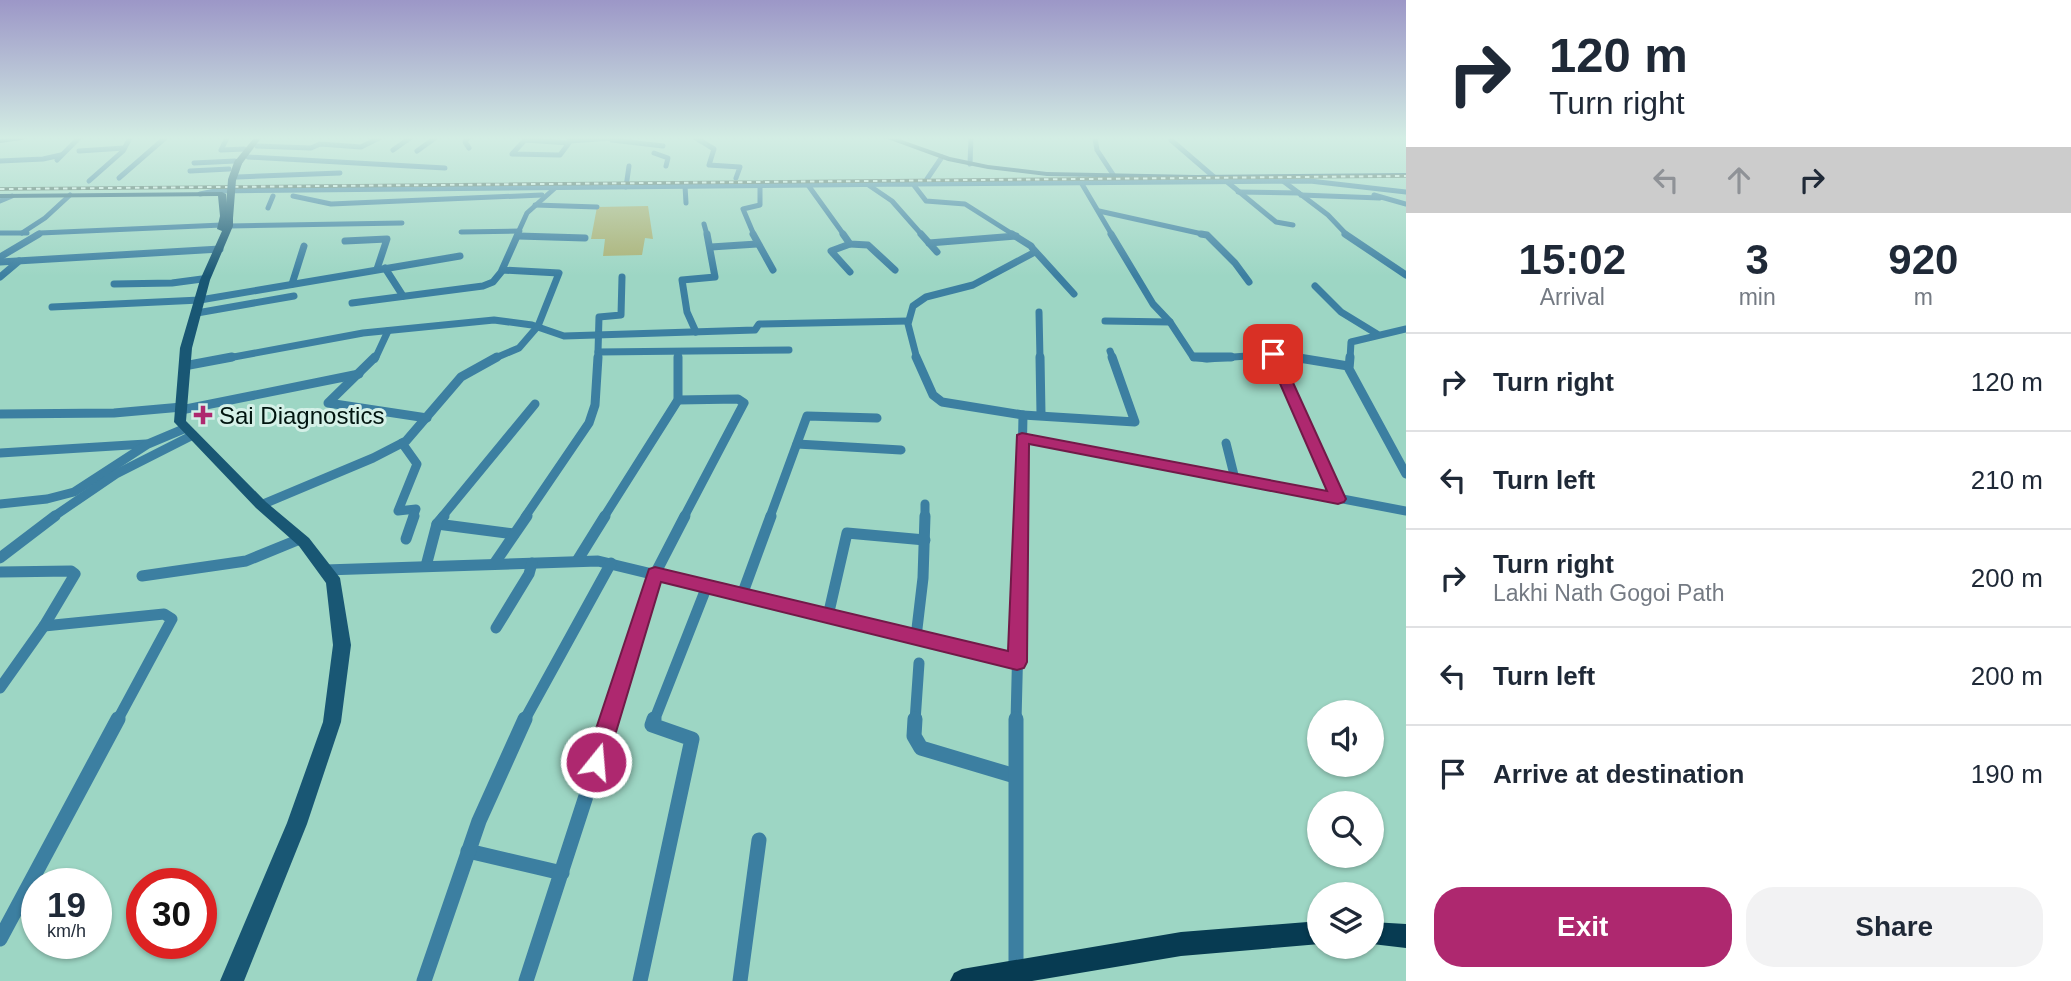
<!DOCTYPE html>
<html lang="en">
<head>
<meta charset="utf-8">
<style>
	body { margin:0; font-family:Helvetica,sans-serif; background:#f2f2f3; color:#1f2937; height:100vh; display:flex; flex-direction:column; font-size:26px; white-space:nowrap }
	* { box-sizing:border-box; margin:0 }
	p { font-size:23px; color:#747a83 }
	.icon { flex:none; width:38px; height:38px; fill:none; stroke:currentColor; stroke-width:2; stroke-linecap:round; stroke-linejoin:round }
	.map { position:relative; flex:1; overflow:hidden }
	.side { display:flex; flex-direction:column; background:#fff; width:665px }
	.side>* { flex:none }
	.hud { background:#fff; color:#1f2937; overflow:hidden }
	.buttons { position:absolute; left:1307px; top:700px; display:grid; gap:14px }
	.buttons a { display:grid; place-items:center; width:77px; height:77px; border-radius:50%; background:#fff; box-shadow:0 2px 5px #0004; font-size:35px }
	.speed { position:absolute; left:21px; top:868px; display:flex; gap:14px; font-size:35px; font-weight:700; text-align:center }
	.speed>* { display:grid; place-content:center; width:91px; height:91px; border-radius:50%; background:#fff; box-shadow:0 2px 5px #0004; line-height:1 }
	.speed small { font-size:18px; font-weight:400 }
	.speed .limit { border:10px solid #d22; background:#fff; color:#111 }
	.pin { position:absolute; display:grid; place-items:center; width:60px; height:60px; color:#fff; margin:-30px; border-radius:14px; box-shadow:0 4px 10px #0006 }
	.me { position:absolute; width:77px; margin:-38px; rotate:17deg; stroke-linejoin:round; filter:drop-shadow(0 0 5px #0008) }
	.turn { display:flex; align-items:center; gap:24px; height:147px; padding:0 28px; font-size:32px }
	.turn .icon { width:91px; height:91px; stroke-width:2.5 }
	.turn b { display:block; font-size:49px; line-height:60px }
	.lanes { display:flex; align-items:center; height:66px; padding:0 28px; background:#0003; justify-content:center; gap:35px; direction:ltr }
	.lanes .off { opacity:.35 }
	.eta { display:flex; justify-content:space-evenly; align-items:center; height:119px; text-align:center }
	.eta b { font-size:42px; font-weight:800; line-height:49px }
	.button { display:flex; gap:14px; margin-top:auto; padding:14px 28px }
	.button a { flex:1; height:80px; border-radius:28px; background:#ae286f; color:#fff; font-size:28px; font-weight:800; line-height:80px; text-align:center }
	.button a+a { background:#f2f2f3; color:#1f2937 }
	ul { padding:0; list-style:none }
	li { display:flex; align-items:center; gap:21px; height:98px; padding:0 28px; border-top:2px solid #e0e1e3 }
	li div { flex:1 }
	li b { display:block; font-size:26px }
	li em { font-style:normal }
	main { display:flex; flex:1; min-height:0 }
	.map>svg:first-child { display:block }
</style>
</head>
<body>
<main>
<div class="map">
<svg width="1406" height="981" viewBox="0 0 1406 981">
	<rect width="100%" height="100%" fill="#9dd6c4"/>
	<path fill="#a9b073" d="M 648,206 L 653,239 L 645,238 L 642,255 L 603,256 L 605,239 L 591,239 L 597,207 Z"/>
	<g fill="none" stroke-linecap="round" stroke-linejoin="round">
		<g stroke="#3c7fa1" stroke-width="5">
			<path d="M 227,138 L 221,150 L 244,149"/>
			<path d="M 468,138 L 465,142 L 469,148"/>
			<path d="M 696,138 L 714,149 L 709,165 L 740,167 L 736,178"/>
			<path d="M 1095,138 L 1097,150 L 1114,176"/>
			<path d="M 525,140 L 569,143 L 560,155 L 512,154 Z"/>
			<path d="M 612,140 L 663,146"/>
			<path d="M 1171,140 L 1214,177"/>
			<path d="M 569,141 L 613,138"/>
			<path d="M 257,146 L 311,148 L 320,144 L 361,147 L 379,138"/>
			<path d="M 393,150 L 410,138"/>
			<path d="M 79,151 L 124,148"/>
			<path d="M 417,151 L 435,138"/>
			<path d="M 654,153 L 668,158 L 666,166"/>
			<path d="M 248,157 L 445,168"/>
			<path d="M 57,160 L 79,138"/>
			<path d="M 0,161 L 43,159 L 61,155"/>
			<path d="M 194,163 L 235,161"/>
			<path d="M 970,164 L 971,138"/>
			<path d="M 190,171 L 229,169"/>
			<path d="M 237,177 L 340,173"/>
			<path d="M 119,178 L 165,138"/>
			<path d="M 927,179 L 942,157"/>
			<path d="M 1079,179 L 1112,235"/>
			<path d="M 89,181 L 123,151 L 130,138"/>
			<path d="M 1226,181 L 1276,222 L 1293,225"/>
			<path d="M 1283,181 L 1328,215 L 1347,235"/>
			<path d="M 867,184 L 892,201 L 922,235"/>
			<path d="M 913,184 L 1310,181 L 1406,192"/>
			<path d="M 808,185 L 844,235"/>
			<path d="M 685,186 L 686,203"/>
			<path d="M 626,187 L 629,166"/>
			<path d="M 1238,192 L 1299,193"/>
			<path d="M 200,194 L 215,191 L 913,184 L 926,201 L 965,204 L 1014,235"/>
			<path d="M 1301,195 L 1380,198"/>
			<path d="M 1374,195 L 1406,204"/>
			<path d="M 293,196 L 331,204 L 542,195"/>
			<path d="M 0,201 L 12,196"/>
			<path d="M 535,205 L 597,207"/>
			<path d="M 268,208 L 273,196"/>
			<path d="M 1099,211 L 1207,235"/>
			<path d="M 704,224 L 707,235"/>
			<path d="M 229,226 L 402,223"/>
			<path d="M 461,232 L 520,231"/>
			<path d="M 0,233 L 27,233"/>
			<path d="M 22,233 L 45,218 L 70,195"/>
			<path d="M 36,235 L 40,233 L 222,225"/>
			<path d="M 517,235 L 527,213 L 555,188"/>
			<path d="M 754,235 L 743,209 L 760,205 L 760,186"/>
		</g>
		<g stroke="#3c7fa1" stroke-width="7">
			<path d="M 753,234 L 773,270"/>
			<path d="M 843,234 L 850,244 L 868,245 L 895,270"/>
			<path d="M 921,234 L 937,252"/>
			<path d="M 1111,234 L 1153,304 L 1170,322 L 1193,357 L 1206,359"/>
			<path d="M 1201,234 L 1207,235 L 1235,263 L 1249,282"/>
			<path d="M 1345,234 L 1406,275"/>
			<path d="M 518,236 L 585,238"/>
			<path d="M 345,241 L 387,239 L 377,269"/>
			<path d="M 929,243 L 1016,236"/>
			<path d="M 850,244 L 831,251 L 850,272"/>
			<path d="M 711,247 L 757,244"/>
			<path d="M 1035,251 L 1074,294"/>
			<path d="M 0,257 L 39,234"/>
			<path d="M 0,262 L 220,249"/>
			<path d="M 385,268 L 403,296"/>
			<path d="M 0,277 L 19,261"/>
			<path d="M 114,284 L 172,283 L 202,279"/>
			<path d="M 292,284 L 304,246"/>
			<path d="M 1315,286 L 1341,312 L 1377,334"/>
			<path d="M 352,303 L 483,286 L 493,282 L 502,271"/>
			<path d="M 52,307 L 200,300 L 460,256"/>
			<path d="M 1039,312 L 1040,359"/>
			<path d="M 197,313 L 294,296"/>
			<path d="M 1105,321 L 1170,322"/>
			<path d="M 696,332 L 687,312 L 682,280 L 715,277 L 707,234"/>
			<path d="M 1110,351 L 1113,359"/>
			<path d="M 598,352 L 599,317 L 621,315 L 622,277"/>
			<path d="M 678,353 L 678,359"/>
			<path d="M 1273,354 L 1304,359"/>
			<path d="M 223,359 L 363,333 L 494,320 L 532,325 L 564,336 L 755,330 L 759,324 L 908,321"/>
			<path d="M 375,359 L 388,331"/>
			<path d="M 493,359 L 519,348 L 538,326 L 559,273 L 502,270 L 518,234"/>
			<path d="M 598,359 L 598,352 L 789,350"/>
			<path d="M 917,359 L 908,324 L 913,306 L 926,297 L 973,285 L 1035,252 L 1031,246 L 1012,234"/>
			<path d="M 1208,359 L 1273,354 L 1275,359"/>
			<path d="M 1350,359 L 1351,342 L 1406,329"/>
		</g>
		<g stroke="#3c7fa1" stroke-width="9">
			<path d="M 375,357 L 328,403 L 427,418"/>
			<path d="M 916,357 L 933,395 L 942,402 L 1023,415 L 1021,517"/>
			<path d="M 1040,357 L 1041,414"/>
			<path d="M 1194,357 L 1231,357"/>
			<path d="M 1274,357 L 1338,499"/>
			<path d="M 1293,357 L 1348,366"/>
			<path d="M 1350,357 L 1349,369 L 1406,474"/>
			<path d="M 184,366 L 232,357"/>
			<path d="M 678,400 L 738,399 L 744,403 L 684,517"/>
			<path d="M 181,410 L 359,374"/>
			<path d="M 0,414 L 114,413 L 182,407"/>
			<path d="M 1023,415 L 1135,422 L 1112,357"/>
			<path d="M 1022,438 L 1406,511"/>
			<path d="M 402,443 L 417,464 L 398,511 L 416,509 L 413,517"/>
			<path d="M 1226,443 L 1235,479"/>
			<path d="M 797,444 L 901,450"/>
			<path d="M 0,453 L 146,444"/>
			<path d="M 0,504 L 47,499 L 74,492 L 148,444 L 186,428"/>
			<path d="M 261,505 L 373,458 L 406,441 L 461,377 L 497,357"/>
			<path d="M 53,517 L 116,474 L 193,435"/>
			<path d="M 442,517 L 535,404"/>
			<path d="M 525,517 L 589,423 L 595,405 L 598,357"/>
			<path d="M 604,517 L 678,400 L 678,357"/>
			<path d="M 770,517 L 807,416 L 877,418"/>
			<path d="M 925,517 L 925,504"/>
		</g>
		<g stroke="#3c7fa1" stroke-width="11">
			<path d="M 437,524 L 514,534"/>
			<path d="M 406,539 L 414,516"/>
			<path d="M 0,558 L 55,516"/>
			<path d="M 577,561 L 605,516"/>
			<path d="M 494,564 L 527,516"/>
			<path d="M 426,566 L 437,524 L 444,516"/>
			<path d="M 325,570 L 598,561 L 1017,662"/>
			<path d="M 0,572 L 71,571 L 75,574 L 44,626 L 0,688"/>
			<path d="M 142,576 L 246,561 L 300,539"/>
			<path d="M 742,595 L 771,516"/>
			<path d="M 828,616 L 847,533 L 925,540"/>
			<path d="M 44,626 L 164,614 L 172,619 L 117,721"/>
			<path d="M 496,628 L 529,574 L 532,563"/>
			<path d="M 916,637 L 923,578 L 925,516"/>
			<path d="M 524,721 L 611,563"/>
			<path d="M 610,721 L 655,574 L 685,516"/>
			<path d="M 654,721 L 707,586"/>
			<path d="M 915,721 L 919,663"/>
			<path d="M 1016,721 L 1021,516"/>
		</g>
		<g stroke="#3c7fa1" stroke-width="15">
			<path d="M 915,719 L 914,736 L 921,748 L 1015,776"/>
			<path d="M 468,851 L 562,873"/>
			<path d="M 0,939 L 118,719"/>
			<path d="M 424,981 L 479,821 L 525,719"/>
			<path d="M 526,981 L 611,719"/>
			<path d="M 640,981 L 692,739 L 652,725 L 654,719"/>
			<path d="M 740,981 L 759,840"/>
			<path d="M 1016,981 L 1016,719"/>
		</g>
		<g fill="#195774" fill-rule="evenodd">
			<path d="M 25,138 L 22,140 L 0,143 L 0,139 Z"/>
			<path d="M 254,138 L 261,138 L 241,165 L 235,165 L 235,161 Z"/>
			<path d="M 885,138 L 896,138 L 950,157 L 988,165 L 1047,172 L 1196,175 L 1406,173 L 1406,177 L 1196,179 L 1047,176 L 988,169 L 948,161 Z"/>
			<path d="M 222,192 L 226,194 L 228,216 L 233,218 L 233,226 L 210,280 L 192,348 L 186,421 L 266,502 L 309,538 L 340,578 L 351,645 L 341,722 L 307,824 L 244,981 L 220,981 L 287,823 L 323,722 L 333,645 L 326,583 L 299,546 L 256,508 L 174,422 L 180,348 L 200,280 L 222,231 L 217,229 L 220,216 L 218,196 L 0,198 L 0,194 Z"/>
		</g>
		<g fill="#073b52" fill-rule="evenodd">
			<path d="M 1320,921 L 1320,944 L 1181,956 L 1032,981 L 950,981 L 954,973 L 962,969 L 1181,932 Z"/>
			<path d="M 1372,922 L 1406,924 L 1406,948 L 1372,944 Z"/>
		</g>
		<defs>
			<path id="rail" d="M 0,189 L 1406,176"/>
		</defs>
		<use href="#rail" stroke="#3a5b51" stroke-width="3.5"/>
		<use href="#rail" stroke="#d4f0e7" stroke-width="2" stroke-dasharray="4.5" stroke-linecap="butt"/>
		<path stroke="#195774" stroke-width="8" d="M 229,218 L 232,180 L 238,163"/>
	</g>
	<linearGradient id="sky" x2="0" y2="1"><stop stop-color="#9c97c7"/><stop offset="0.5" stop-color="#d3ede4"/><stop offset="1" stop-color="#d3ede4" stop-opacity="0"/></linearGradient>
	<rect width="1406" height="276" fill="url(#sky)"/>
	<path fill="#ae286f" stroke="#711a48" stroke-width="2" d="M 1273,351 L 1280,354 L 1346,499 L 1344,502 L 1338,504 L 1029,444 L 1027,662 L 1024,668 L 1017,670 L 661,582 L 607,762 L 604,769 L 596,772 L 588,769 L 585,762 L 649,569 L 655,567 L 1008,651 L 1017,435 L 1022,433 L 1327,491 L 1267,354 Z"/>
	<path fill="#ae286f" stroke="#d4f0e7" stroke-width="2.5" d="M199.5 404.5h7v7h7v7h-7v7h-7v-7h-7v-7h7z"/>
	<g text-anchor="middle" dominant-baseline="central" stroke-width="6" stroke-linejoin="round" paint-order="stroke">
		<g font-size="24" fill="#01140f" stroke="#d4f0e7" text-anchor="start">
			<text x="219" y="415">Sai Diagnostics</text>
		</g>
	</g>
</svg>
<div class="buttons">
<a><svg class="icon" aria-label="sound" viewBox="0 0 24 24"><path d="M4 9h4l5-4v14l-5-4H4zM17 9q2 3 0 6"/></svg></a>
<a><svg class="icon" aria-label="search" viewBox="0 0 24 24"><circle cx="10" cy="10" r="6"/><path d="M15 15l6 6"/></svg></a>
<a><svg class="icon" aria-label="layers" viewBox="0 0 24 24"><path d="M12 4l9 5-9 5-9-5zM3 14l9 5 9-5"/></svg></a>
</div>
<div class="speed"><div>19<small>km/h</small></div><div class="limit">30</div></div>
<div class="pin" style="left:1273px;top:354px;background:#d93025"><svg class="icon" aria-label="arrive" viewBox="0 0 24 24"><path d="M6 21V4h12l-3 4 3 4H6"/></svg></div>
<svg class="me" style="left:596px;top:762px" viewBox="-20 -20 40 40"><circle r="17" fill="#ae286f" stroke="#fff" stroke-width="3"/><path d="M0-11L8 9 0 5-8 9z" fill="#fff"/></svg>
</div>
<section class="side">
<div class="hud">
<div class="turn"><svg class="icon" aria-label="right" viewBox="0 0 24 24"><path d="M7 20v-9h11M14 6l5 5-5 5"/></svg><div><b>120 m</b>Turn right</div></div>
<div class="lanes"><svg class="icon off" aria-label="left" viewBox="0 0 24 24"><path d="M17 20v-9H6M10 6l-5 5 5 5"/></svg><svg class="icon off" aria-label="ahead" viewBox="0 0 24 24"><path d="M12 20V5M6 11l6-6 6 6"/></svg><svg class="icon" aria-label="right" viewBox="0 0 24 24"><path d="M7 20v-9h11M14 6l5 5-5 5"/></svg></div>
</div>
<div class="eta">
<div><b>15:02</b><p>Arrival</p></div>
<div><b>3</b><p>min</p></div>
<div><b>920</b><p>m</p></div>
</div>
<ul>
<li><svg class="icon" aria-label="right" viewBox="0 0 24 24"><path d="M7 20v-9h11M14 6l5 5-5 5"/></svg><div><b>Turn right</b></div><em>120 m</em></li>
<li><svg class="icon" aria-label="left" viewBox="0 0 24 24"><path d="M17 20v-9H6M10 6l-5 5 5 5"/></svg><div><b>Turn left</b></div><em>210 m</em></li>
<li><svg class="icon" aria-label="right" viewBox="0 0 24 24"><path d="M7 20v-9h11M14 6l5 5-5 5"/></svg><div><b>Turn right</b><p>Lakhi Nath Gogoi Path</p></div><em>200 m</em></li>
<li><svg class="icon" aria-label="left" viewBox="0 0 24 24"><path d="M17 20v-9H6M10 6l-5 5 5 5"/></svg><div><b>Turn left</b></div><em>200 m</em></li>
<li><svg class="icon" aria-label="arrive" viewBox="0 0 24 24"><path d="M6 21V4h12l-3 4 3 4H6"/></svg><div><b>Arrive at destination</b></div><em>190 m</em></li>
</ul>
<div class="button"><a>Exit</a><a>Share</a></div>
</section>
</main>
</body>
</html>
